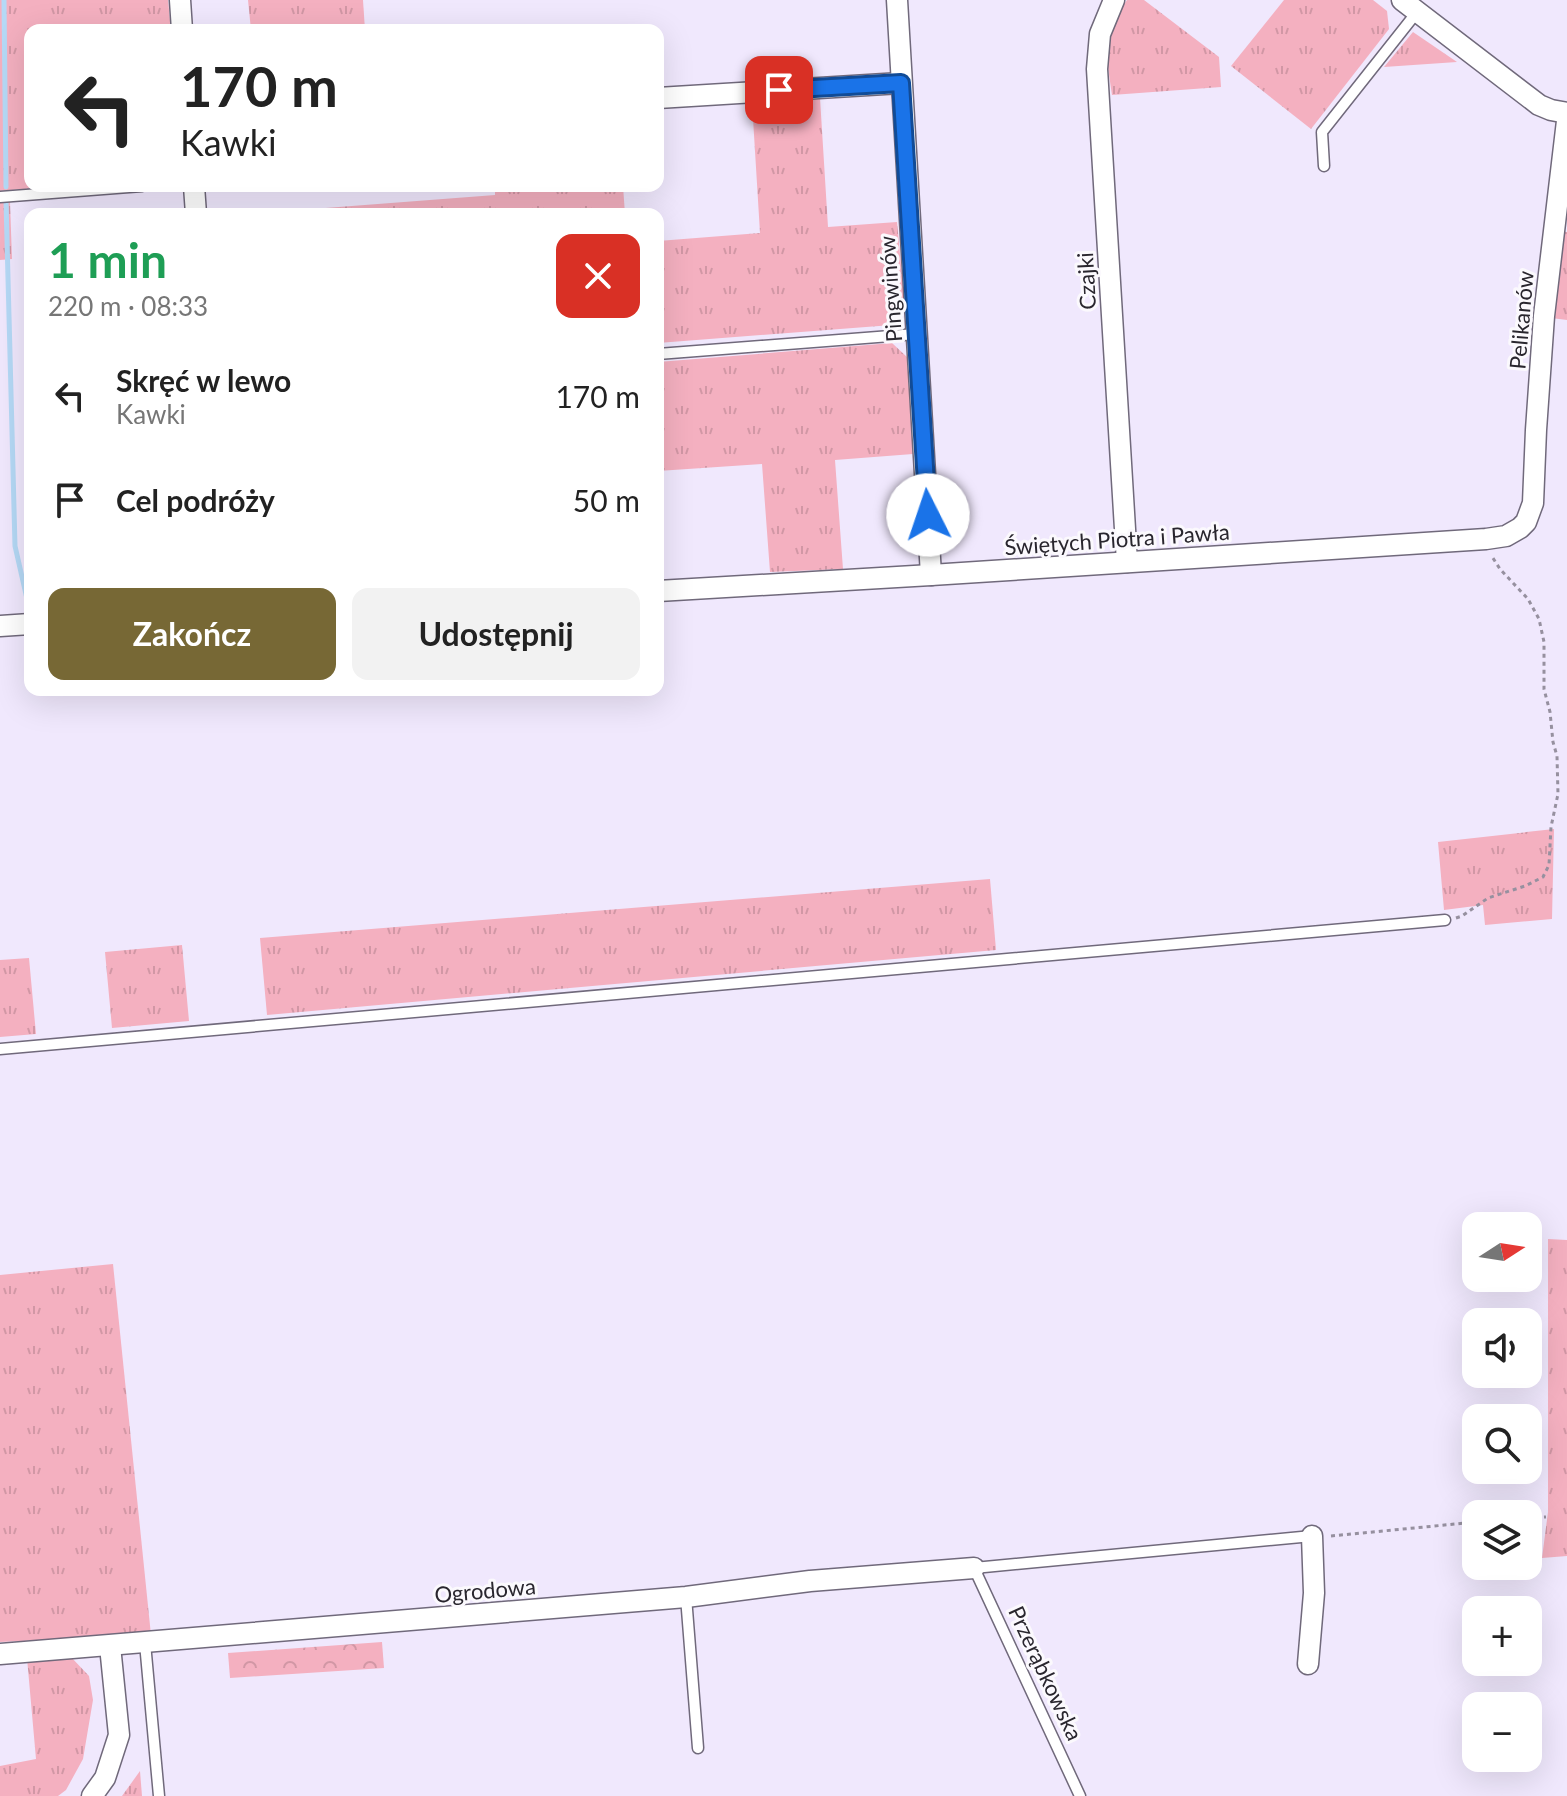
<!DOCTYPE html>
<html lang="pl">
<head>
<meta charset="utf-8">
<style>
	body { margin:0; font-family:Lato,sans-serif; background:#f2f2f2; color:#222; height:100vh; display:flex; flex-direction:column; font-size:30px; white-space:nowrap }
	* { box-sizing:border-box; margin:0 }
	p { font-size:26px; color:#767676 }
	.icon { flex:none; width:44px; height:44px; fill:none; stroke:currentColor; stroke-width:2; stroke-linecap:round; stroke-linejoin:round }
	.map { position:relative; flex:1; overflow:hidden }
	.drawer { position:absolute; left:24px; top:208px; width:640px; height:488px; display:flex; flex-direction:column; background:#fff; border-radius:16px; box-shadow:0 8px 32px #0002 }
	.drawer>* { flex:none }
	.banner { position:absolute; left:24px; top:24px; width:640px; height:168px; border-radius:16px; box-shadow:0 8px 32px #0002; background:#fff; color:#222; overflow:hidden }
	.needle { width:52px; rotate:78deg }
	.fabs { position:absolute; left:1462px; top:1212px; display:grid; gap:16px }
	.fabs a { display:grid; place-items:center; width:80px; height:80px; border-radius:16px; background:#fff; box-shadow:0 8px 32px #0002; font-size:40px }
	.pin { position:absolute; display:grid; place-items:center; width:68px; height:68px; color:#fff; margin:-34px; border-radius:16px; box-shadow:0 4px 12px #0006 }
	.me { position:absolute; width:88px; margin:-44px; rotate:356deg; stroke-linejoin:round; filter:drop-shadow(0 0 6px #0008) }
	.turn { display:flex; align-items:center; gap:28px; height:168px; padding:0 24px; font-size:36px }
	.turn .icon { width:104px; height:104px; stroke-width:2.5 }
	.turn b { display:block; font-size:56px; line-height:68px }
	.round { display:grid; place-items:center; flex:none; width:84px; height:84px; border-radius:16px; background:#f2f2f2 }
	.headline { display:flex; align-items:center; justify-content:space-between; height:136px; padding:0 24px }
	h1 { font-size:48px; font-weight:700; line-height:60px; color:#1e9e55 }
	.cta { display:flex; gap:16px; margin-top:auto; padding:16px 24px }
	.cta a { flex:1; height:92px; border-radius:16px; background:#776835; color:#fff; font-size:32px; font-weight:700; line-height:92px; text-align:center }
	.cta a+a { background:#f2f2f2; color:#222 }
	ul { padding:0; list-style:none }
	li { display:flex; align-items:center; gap:24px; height:104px; padding:0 24px }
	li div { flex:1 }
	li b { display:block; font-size:30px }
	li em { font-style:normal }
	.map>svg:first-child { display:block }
</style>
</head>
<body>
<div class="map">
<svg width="1567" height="1796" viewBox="0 0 1567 1796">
	<defs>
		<pattern id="grass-tufts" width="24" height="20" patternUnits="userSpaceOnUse" patternTransform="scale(2)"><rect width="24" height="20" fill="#f4b0c0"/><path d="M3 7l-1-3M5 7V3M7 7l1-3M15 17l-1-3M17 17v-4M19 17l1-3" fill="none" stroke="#d197a5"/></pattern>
		<pattern id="forest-crowns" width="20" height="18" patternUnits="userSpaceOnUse" patternTransform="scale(2)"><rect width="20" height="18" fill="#f4b0c0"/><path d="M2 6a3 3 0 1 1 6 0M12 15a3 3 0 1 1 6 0" fill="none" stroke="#d197a5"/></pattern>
	</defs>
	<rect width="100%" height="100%" fill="#f0e8fd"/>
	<g fill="url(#grass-tufts)">
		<path d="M 0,0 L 168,0 L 171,30 L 30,30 L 30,186 L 60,186 L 0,191 Z"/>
		<path d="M 248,0 L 363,0 L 365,30 L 251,30 Z"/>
		<path d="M 1127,0 L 1144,0 L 1219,57 L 1221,87 L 1112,95 C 1106,50 1100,39 1127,0 Z"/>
		<path d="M 1284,0 L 1373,0 L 1387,11 L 1389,29 L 1311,129 L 1231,66 Z"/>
		<path d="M 1413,32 L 1457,62 L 1384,67 Z"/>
		<path d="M 820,98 L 828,227 L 897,222 L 905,308 L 892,325 L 658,343 L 658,241 L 760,233 L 752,102 Z"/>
		<path d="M 495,186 L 623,186 L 625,214 L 248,214 L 495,195 Z"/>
		<path d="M 0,202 L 10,202 L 12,259 L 0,260 Z"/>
		<path d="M 1560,231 L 1567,232 L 1567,320 L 1551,318 Z"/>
		<path d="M 892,343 L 907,357 L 913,454 L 835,460 L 843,569 L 770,572 L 762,464 L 658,471 L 658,362 Z"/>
		<path d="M 1554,829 L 1552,919 L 1485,925 L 1483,905 L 1444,910 L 1438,842 Z"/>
		<path d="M 990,879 L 996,950 L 267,1015 L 260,938 Z"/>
		<path d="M 182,945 L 189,1021 L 112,1028 L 105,952 Z"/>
		<path d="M 29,958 L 36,1034 L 0,1037 L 0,960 Z"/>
		<path d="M 1548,1239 L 1567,1240 L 1567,1556 L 1542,1558 L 1548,1512 Z"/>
		<path d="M 113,1264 L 151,1635 L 0,1642 L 0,1275 Z"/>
		<path d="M 71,1657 L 89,1676 L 93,1700 L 83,1759 L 66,1790 L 58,1796 L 0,1796 L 0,1766 L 36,1759 L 27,1658 Z"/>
		<path d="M 140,1771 L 142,1796 L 122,1796 Z"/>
	</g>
	<path fill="url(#forest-crowns)" d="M 382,1642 L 384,1668 L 230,1678 L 228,1653 Z"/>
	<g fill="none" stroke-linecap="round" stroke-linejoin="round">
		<g stroke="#b5d9f6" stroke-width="5">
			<path d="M 4,0 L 6,187"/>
			<path d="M 6,201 L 15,546 L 30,612"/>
		</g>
		<defs>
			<g id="service">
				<path d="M 1324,166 L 1322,132 L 1417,12"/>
				<path d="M 0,197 L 142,186"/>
				<path d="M 658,354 L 916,334"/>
				<path d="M 0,1049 L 1445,920"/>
				<path d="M 686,1597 L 698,1748"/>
				<path d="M 145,1643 L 159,1796"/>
				<path d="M 1080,1796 L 974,1568 L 1312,1536"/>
			</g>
			<g id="minor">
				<path d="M 180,0 L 182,30"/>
				<path d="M 897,0 L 931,575"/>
				<path d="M 1114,0 L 1100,34 L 1097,69 L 1127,562"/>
				<path d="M 1402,0 L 1539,105 L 1551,110 L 1567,113"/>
				<path d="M 658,98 L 901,83"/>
				<path d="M 194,186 L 196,214"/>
				<path d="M 658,591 L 931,575 L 1486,539 L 1506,536 L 1520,528 L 1526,522 L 1533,503 L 1536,430 L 1544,316 L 1567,121"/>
				<path d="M 0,626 L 30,624"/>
				<path d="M 0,1654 L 686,1597 L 810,1581 L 974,1568"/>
				<path d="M 1308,1664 L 1314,1593 L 1312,1536"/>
				<path d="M 92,1796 L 105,1778 L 119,1735 L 110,1646"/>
			</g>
		</defs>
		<use href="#service" stroke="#70697b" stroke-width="13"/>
		<use href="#minor" stroke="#70697b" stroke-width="23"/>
		<g stroke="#96909f" stroke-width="3" stroke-dasharray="4 4" stroke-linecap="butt">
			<path d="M 1456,918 L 1462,916 L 1488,898 L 1525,886 L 1543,877 L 1549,865 L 1551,827 L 1558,794 L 1557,756 L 1553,742 L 1550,712 L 1544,689 L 1544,642 L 1539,619 L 1528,599 L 1500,569 L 1491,555"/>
			<path d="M 1528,1518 L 1546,1517"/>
			<path d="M 1331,1536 L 1476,1522"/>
		</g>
		<use href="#service" stroke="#fff" stroke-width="10"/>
		<use href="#minor" stroke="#fff" stroke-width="20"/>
	</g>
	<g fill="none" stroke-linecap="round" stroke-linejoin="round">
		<defs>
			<path id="route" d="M 779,90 L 901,83 L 928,515"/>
		</defs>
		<use href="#route" stroke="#114b97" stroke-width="20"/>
		<use href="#route" stroke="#1a73e8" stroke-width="14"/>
	</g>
	<g text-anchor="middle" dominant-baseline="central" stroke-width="6" stroke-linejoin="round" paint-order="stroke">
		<g font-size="22" fill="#29262e" stroke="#fbf9fd">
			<text transform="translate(1086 281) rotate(-93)">Czajki</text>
			<text transform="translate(890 289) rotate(-94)">Pingwinów</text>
			<text transform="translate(1521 320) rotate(-85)">Pelikanów</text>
			<text transform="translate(1117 539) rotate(-4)">Świętych Piotra i Pawła</text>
			<text transform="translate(485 1590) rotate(-5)">Ogrodowa</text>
			<text transform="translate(1046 1673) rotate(65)">Przerąbkowska</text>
		</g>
	</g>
</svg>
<div class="fabs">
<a><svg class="needle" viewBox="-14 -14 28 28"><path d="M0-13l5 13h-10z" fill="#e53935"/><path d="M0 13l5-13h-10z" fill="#767676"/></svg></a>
<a><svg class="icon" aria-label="sound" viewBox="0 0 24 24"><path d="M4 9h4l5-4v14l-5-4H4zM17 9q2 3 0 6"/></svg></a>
<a><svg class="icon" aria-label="search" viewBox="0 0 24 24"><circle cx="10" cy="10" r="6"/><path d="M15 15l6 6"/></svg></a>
<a><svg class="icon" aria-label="layers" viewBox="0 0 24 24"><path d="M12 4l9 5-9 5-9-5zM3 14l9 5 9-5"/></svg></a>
<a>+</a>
<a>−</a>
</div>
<div class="pin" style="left:779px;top:90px;background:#d93025"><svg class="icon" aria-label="arrive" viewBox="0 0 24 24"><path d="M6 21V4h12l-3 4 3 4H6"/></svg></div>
<svg class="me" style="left:928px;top:515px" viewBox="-20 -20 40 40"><circle r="19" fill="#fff"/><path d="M0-13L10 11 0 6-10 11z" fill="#1a73e8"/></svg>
<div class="banner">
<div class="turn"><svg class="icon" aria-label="left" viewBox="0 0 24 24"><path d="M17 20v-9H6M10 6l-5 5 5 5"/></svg><div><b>170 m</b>Kawki</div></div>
</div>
<section class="drawer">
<div class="headline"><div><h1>1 min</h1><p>220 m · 08:33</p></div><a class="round" style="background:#d93025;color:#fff"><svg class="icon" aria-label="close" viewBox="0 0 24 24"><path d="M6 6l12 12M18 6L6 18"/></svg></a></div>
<ul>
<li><svg class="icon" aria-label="left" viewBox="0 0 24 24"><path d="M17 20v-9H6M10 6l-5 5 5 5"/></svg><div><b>Skręć w lewo</b><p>Kawki</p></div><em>170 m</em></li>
<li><svg class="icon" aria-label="arrive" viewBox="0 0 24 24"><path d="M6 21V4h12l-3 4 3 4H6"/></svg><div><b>Cel podróży</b></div><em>50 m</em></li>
</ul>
<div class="cta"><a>Zakończ</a><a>Udostępnij</a></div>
</section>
</div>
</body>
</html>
